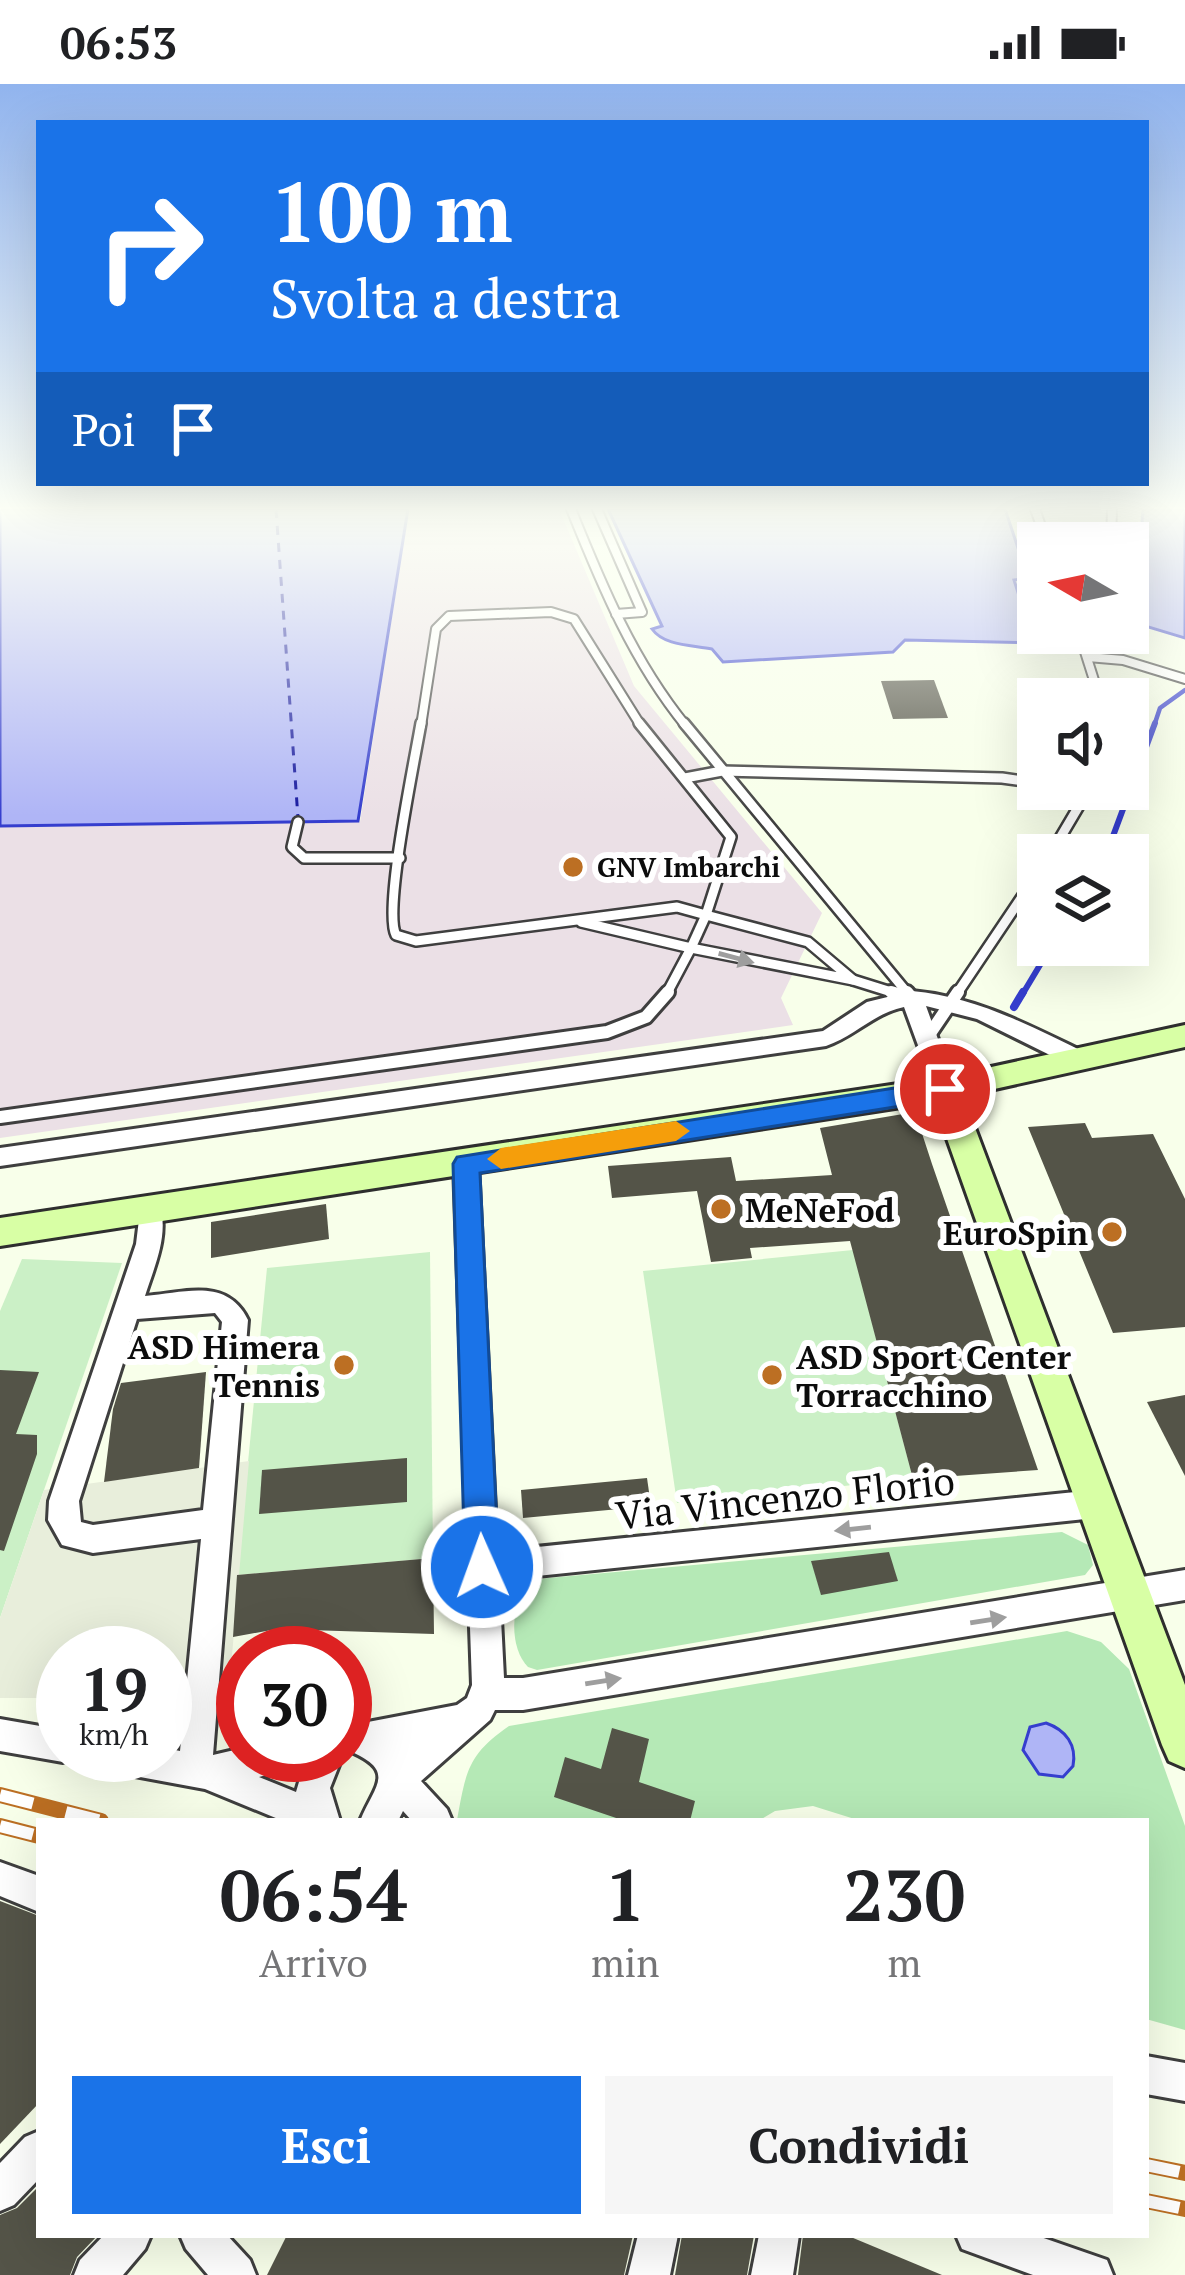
<!DOCTYPE html>
<html lang="it">
<head>
<meta charset="utf-8">
<style>
	body { margin:0; font-family:"PT Serif",serif; background:#f6f6f6; color:#202124; height:100vh; display:flex; flex-direction:column; font-size:45px; white-space:nowrap }
	* { box-sizing:border-box; margin:0 }
	p { font-size:39px; color:#757577 }
	.icon { flex:none; width:66px; height:66px; fill:none; stroke:currentColor; stroke-width:2; stroke-linecap:round; stroke-linejoin:round }
	.map { position:relative; flex:1; overflow:hidden }
	.details { position:absolute; left:36px; top:1734px; width:1113px; height:420px; display:flex; flex-direction:column; background:#fff; border-radius:0px; box-shadow:0 12px 48px #0002 }
	.details>* { flex:none }
	.banner { position:absolute; left:36px; top:36px; width:1113px; height:366px; border-radius:0px; box-shadow:0 12px 48px #0002; background:#1a73e8; color:#fff; overflow:hidden }
	.needle { width:78px; rotate:279deg }
	.tools { position:absolute; left:1017px; top:438px; display:grid; gap:24px }
	.tools a { display:grid; place-items:center; width:132px; height:132px; border-radius:0px; background:#fff; box-shadow:0 12px 48px #0002; font-size:60px }
	.speed { position:absolute; left:36px; top:1542px; display:flex; gap:24px; font-size:60px; font-weight:700; text-align:center }
	.speed>* { display:grid; place-content:center; width:156px; height:156px; border-radius:50%; background:#fff; box-shadow:0 12px 48px #0002; line-height:1 }
	.speed small { font-size:30px; font-weight:400 }
	.speed .limit { border:18px solid #d22; background:#fff; color:#111 }
	.pin { position:absolute; display:grid; place-items:center; width:102px; height:102px; color:#fff; margin:-51px; border:6px solid #fff; border-radius:50%; box-shadow:0 3px 12px #0007 }
	.me { position:absolute; width:132px; margin:-66px; rotate:358deg; stroke-linejoin:round; filter:drop-shadow(0 0 9px #0008) }
	.turn { display:flex; align-items:center; gap:42px; height:252px; padding:0 36px; font-size:54px }
	.turn .icon { width:156px; height:156px; stroke-width:2.5 }
	.turn b { display:block; font-size:84px; line-height:102px }
	.then { display:flex; align-items:center; height:114px; padding:0 36px; background:#0003; gap:24px; font-size:45px }
	.eta { display:flex; justify-content:space-evenly; align-items:center; height:204px; text-align:center }
	.eta b { font-size:72px; font-weight:700; line-height:84px }
	.primary-button { display:flex; gap:24px; margin-top:auto; padding:24px 36px }
	.primary-button a { flex:1; height:138px; border-radius:0px; background:#1a73e8; color:#fff; font-size:48px; font-weight:700; line-height:138px; text-align:center }
	.primary-button a+a { background:#f6f6f6; color:#202124 }
	.status { display:flex; justify-content:space-between; align-items:center; height:84px; padding:0 60px; background:#fff; direction:ltr }
	.status svg { height:33px; fill:currentColor }
	.map>svg:first-child { display:block }
</style>
</head>
<body>
<div class="status"><b>06:53</b><svg viewBox="0 0 49 12"><path d="M0 12V9h3v3zM5 12V6h3v6zM10 12V3h3v9zM15 12V0h3v12zM26 1h20v11H26zM47 4h2v5h-2z"/></svg></div>
<div class="map">
<svg width="1185" height="2191" viewBox="0 0 1185 2191">
	<rect width="100%" height="100%" fill="#f8ffea"/>
	<path fill="#ebe0e6" d="M 409,425 L 559,425 L 634,602 L 822,829 L 781,914 L 793,941 L 0,1054 L 0,743 L 360,738 Z"/>
	<g fill="#b5e9b6">
		<path d="M 1062,1448 L 1088,1461 L 1093,1481 L 1085,1491 L 537,1586 L 528,1583 C 507,1562 510,1508 537,1495 Z"/>
		<path d="M 1067,1547 L 1101,1558 L 1129,1585 L 1185,1742 L 1185,1946 L 1146,1935 L 1146,1737 L 861,1737 L 813,1722 L 775,1727 L 758,1737 L 457,1736 C 466,1688 467,1671 509,1642 Z"/>
	</g>
	<g fill="#cbf0c6">
		<path d="M 853,1166 L 913,1395 L 677,1419 L 643,1187 Z"/>
		<path d="M 430,1168 L 433,1474 L 237,1491 L 267,1184 Z"/>
		<path d="M 22,1175 L 122,1179 L 0,1534 L 0,1227 Z"/>
	</g>
	<path fill="#e8eedb" d="M 249,1377 L 228,1617 L 165,1616 L 165,1569 L 63,1569 L 63,1614 L 0,1614 L 0,1534 L 44,1406 Z"/>
	<g fill="#afb5f6" stroke="#353ece" stroke-width="3">
		<path d="M 0,425 L 408,425 L 358,737 L 0,742 Z"/>
		<path d="M 608,425 L 1005,425 L 1028,494 L 1014,496 L 1031,549 L 1047,559 L 905,556 L 893,568 L 723,578 L 712,565 C 692,561 664,562 652,545 L 662,542 Z"/>
		<path d="M 1143,425 L 1185,425 L 1185,554 L 1135,539 Z"/>
		<path d="M 1046,1639 C 1066,1646 1077,1661 1073,1682 L 1063,1693 L 1039,1690 L 1023,1666 L 1030,1643 Z"/>
	</g>
	<g fill="none" stroke-linecap="round" stroke-linejoin="round">
		<path stroke="#353ece" stroke-width="4.5" d="M 1154,642 L 1160,624 L 1185,606"/>
		<g stroke="#353ece" stroke-width="6">
			<path d="M 1106,771 L 1155,639"/>
			<path d="M 1022,911 L 1052,861"/>
		</g>
		<path stroke="#353ece" stroke-width="8" d="M 1014,923 L 1023,908"/>
		<path stroke="#15179e" stroke-width="3" stroke-dasharray="9 8" stroke-linecap="butt" d="M 276,425 L 298,734"/>
	</g>
	<g fill="#545448">
		<path d="M 934,596 L 948,634 L 893,635 L 881,597 Z"/>
		<path d="M 915,1028 L 932,1080 L 1038,1386 L 913,1395 L 850,1157 L 750,1164 L 752,1174 L 711,1178 L 697,1107 L 612,1114 L 608,1082 L 731,1073 L 736,1097 L 832,1091 L 820,1044 Z"/>
		<path d="M 1085,1039 L 1092,1054 L 1153,1050 L 1185,1115 L 1185,1243 L 1113,1249 L 1028,1043 Z"/>
		<path d="M 326,1120 L 329,1155 L 211,1174 L 211,1138 Z"/>
		<path d="M 0,1286 L 39,1288 L 16,1350 L 37,1351 L 37,1370 L 4,1467 L 0,1466 Z"/>
		<path d="M 206,1288 L 199,1384 L 104,1398 L 113,1325 L 121,1299 Z"/>
		<path d="M 1185,1311 L 1185,1392 L 1147,1318 Z"/>
		<path d="M 407,1374 L 407,1418 L 259,1430 L 262,1386 Z"/>
		<path d="M 647,1394 L 651,1422 L 523,1434 L 521,1406 Z"/>
		<path d="M 889,1468 L 898,1497 L 821,1511 L 811,1477 Z"/>
		<path d="M 433,1474 L 434,1550 L 277,1545 L 233,1553 L 237,1491 Z"/>
		<path d="M 612,1644 L 649,1655 L 639,1698 L 695,1717 L 690,1737 L 625,1737 L 554,1713 L 565,1673 L 601,1685 Z"/>
		<path d="M 0,1817 L 39,1832 L 39,2019 L 0,2060 Z"/>
		<path d="M 39,2102 L 39,2151 L 98,2151 L 77,2173 L 70,2191 L 0,2191 L 0,2131 L 17,2124 Z"/>
		<path d="M 287,2151 L 633,2151 L 624,2191 L 267,2191 Z"/>
		<path d="M 682,2151 L 754,2151 L 747,2191 L 675,2191 Z"/>
		<path d="M 803,2151 L 846,2151 L 942,2191 L 798,2191 Z"/>
	</g>
	<g fill="none" stroke-linecap="round" stroke-linejoin="round">
		<defs>
			<g id="lane-far2">
				<path d="M 571,425 C 602,502 633,577 686,642"/>
				<path d="M 597,425 L 642,528 L 616,530"/>
				<path d="M 1035,425 L 1047,459"/>
				<path d="M 1111,459 L 1112,425"/>
				<path d="M 1079,549 L 1100,615"/>
				<path d="M 1088,573 L 1123,576 L 1185,595"/>
				<path d="M 421,642 L 436,545 L 449,532 L 551,528 L 574,535 L 641,642"/>
			</g>
			<g id="lane-far1">
				<path d="M 421,639 C 415,675 383,827 396,851 L 416,857 L 677,823 L 706,831"/>
				<path d="M 639,639 L 731,753 L 706,831"/>
				<path d="M 684,639 L 909,911"/>
				<path d="M 685,694 L 722,687 L 1002,694 L 1038,699"/>
				<path d="M 298,738 L 292,763 L 304,774 L 400,774"/>
				<path d="M 1050,771 L 1089,705"/>
				<path d="M 581,838 L 691,864"/>
				<path d="M 691,864 L 853,896 L 808,858 L 706,831"/>
				<path d="M 691,864 L 706,831"/>
				<path d="M 853,896 L 901,911"/>
				<path d="M 666,911 L 691,864"/>
				<path d="M 956,911 L 1038,789"/>
			</g>
			<g id="lane">
				<path d="M 891,908 L 911,914"/>
				<path d="M 907,908 L 912,914"/>
				<path d="M 927,954 L 958,908"/>
				<path d="M 0,1033 L 607,948 L 646,933 L 668,908"/>
			</g>
			<g id="street">
				<path d="M 912,907 C 977,913 1030,942 1088,970 L 1091,976 L 1088,982 L 1072,982 L 977,935 L 926,922 L 956,1005 L 945,1013 L 934,1005 L 904,923 C 874,929 855,952 826,962 L 0,1082 L 0,1064 L 823,947 L 867,918 Z"/>
				<path d="M 466,1071 L 474,1073 L 478,1080 L 497,1467 L 1095,1406 L 1105,1410 L 1110,1420 L 1105,1430 L 1095,1434 L 499,1496 L 504,1594 L 523,1594 L 1185,1486 L 1185,1516 L 523,1626 L 495,1626 L 490,1636 L 421,1697 L 447,1725 L 452,1737 L 412,1737 L 403,1727 L 398,1737 L 360,1737 C 375,1700 398,1687 347,1666 L 347,1642 L 457,1621 L 467,1614 L 472,1601 L 454,1080 L 458,1073 Z"/>
				<path d="M 150,1116 L 159,1119 C 170,1150 154,1183 145,1212 C 185,1209 227,1193 248,1236 L 213,1671 L 243,1664 L 243,1671 L 301,1671 L 296,1683 L 259,1693 L 296,1708 L 307,1671 L 343,1671 L 330,1704 L 340,1737 L 283,1737 L 205,1705 L 113,1688 L 101,1683 L 96,1671 L 165,1671 L 165,1664 L 180,1667 L 201,1455 L 93,1469 L 62,1461 L 48,1436 L 49,1417 L 136,1160 L 141,1119 ZM 215,1229 L 222,1238 L 203,1426 L 93,1441 L 81,1438 L 79,1417 L 137,1235 Z"/>
				<path d="M 0,1635 L 63,1646 L 63,1671 L 75,1674 L 63,1678 L 0,1667 Z"/>
				<path d="M 0,1778 L 39,1792 L 39,1828 L 0,1812 Z"/>
				<path d="M 1146,1972 L 1185,1979 L 1185,2017 L 1146,2010 Z"/>
				<path d="M 39,2047 L 39,2095 L 14,2121 L 0,2127 L 0,2079 L 25,2053 Z"/>
				<path d="M 104,2151 L 151,2151 L 145,2165 L 123,2191 L 74,2191 L 80,2176 Z"/>
				<path d="M 180,2151 L 227,2151 L 250,2176 L 256,2191 L 208,2191 L 186,2165 Z"/>
				<path d="M 638,2151 L 678,2151 L 670,2191 L 628,2191 Z"/>
				<path d="M 759,2151 L 799,2151 L 793,2191 L 751,2191 Z"/>
				<path d="M 956,2151 L 1035,2151 L 1107,2176 L 1113,2191 L 1033,2191 L 962,2165 Z"/>
			</g>
			<path id="secondary" d="M 1185,941 L 1185,963 L 963,1012 L 1185,1601 L 1185,1684 L 1169,1677 L 1162,1661 L 934,1018 L 0,1162 L 0,1134 L 945,993 Z"/>
		</defs>
		<use href="#lane-far2" stroke="#3f3f3f" stroke-width="12"/>
		<use href="#lane-far1" stroke="#3f3f3f" stroke-width="14"/>
		<use href="#lane" stroke="#3f3f3f" stroke-width="18"/>
		<use href="#street" stroke="#3f3f3f" stroke-width="6"/>
		<use href="#secondary" stroke="#2e2e2e" stroke-width="6"/>
		<use href="#lane-far2" stroke="#fff" stroke-width="8"/>
		<use href="#lane-far1" stroke="#fff" stroke-width="9"/>
		<use href="#lane" stroke="#fff" stroke-width="12"/>
		<use href="#street" fill="#fff" fill-rule="evenodd"/>
		<use href="#secondary" fill="#d8ffa5" fill-rule="evenodd"/>
		<defs>
			<g id="rail">
				<path d="M 0,1711 L 101,1737"/>
				<path d="M 0,1742 L 39,1752"/>
				<path d="M 1146,2081 L 1185,2089"/>
				<path d="M 1146,2117 L 1185,2125"/>
			</g>
		</defs>
		<use href="#rail" stroke="#bc6f23" stroke-width="16"/>
		<use href="#rail" stroke="#fff" stroke-width="12" stroke-dasharray="34" stroke-linecap="butt"/>
	</g>
	<defs><path id="oneway-solid" d="M-6-.8H1V-3.2L6.5 0L1 3.2V.8H-6Z" transform="scale(3)"/></defs>
	<g fill="#9e9e9e">
		<use href="#oneway-solid" transform="translate(736 874) rotate(15)"/>
		<use href="#oneway-solid" transform="translate(853 1445) rotate(174)"/>
		<use href="#oneway-solid" transform="translate(988 1536) rotate(-9)"/>
		<use href="#oneway-solid" transform="translate(603 1597) rotate(-9)"/>
	</g>
	<linearGradient id="sky" x2="0" y2="1"><stop stop-color="#91b4ee"/><stop offset="0.58" stop-color="#fcfff6"/><stop offset="1" stop-color="#fcfff6" stop-opacity="0"/></linearGradient>
	<rect width="1185" height="732" fill="url(#sky)"/>
	<path fill="#1a73e8" stroke="#114b97" stroke-width="3" d="M 945,996 L 958,1005 L 945,1015 L 480,1089 L 499,1483 L 494,1495 L 482,1500 L 470,1495 L 465,1483 L 453,1080 L 457,1073 Z"/>
	<path fill="#f59e0b" d="M 676,1037 L 690,1047 L 676,1057 L 501,1085 L 487,1075 L 501,1064 Z"/>
	<g fill="#bc6f23" stroke="#fff" stroke-width="4.5">
		<circle cx="573" cy="783" r="12"/>
		<circle cx="721" cy="1125" r="12"/>
		<circle cx="1112" cy="1148" r="12"/>
		<circle cx="344" cy="1281" r="12"/>
		<circle cx="772" cy="1291" r="12"/>
	</g>
	<g text-anchor="middle" dominant-baseline="central" stroke-width="12" stroke-linejoin="round" paint-order="stroke">
		<g font-size="27" font-weight="bold" fill="#0c0c0c" stroke="#fff" text-anchor="start">
			<text x="597" y="783">GNV Imbarchi</text>
		</g>
		<g font-size="33" font-weight="bold" fill="#0c0c0c" stroke="#fff" text-anchor="start">
			<text x="745" y="1125">MeNeFod</text>
			<text x="1088" y="1148" text-anchor="end">EuroSpin</text>
			<text x="320" y="1262" text-anchor="end">ASD Himera<tspan x="320" dy="38">Tennis</tspan></text>
			<text x="796" y="1272">ASD Sport Center<tspan x="796" dy="38">Torracchino</tspan></text>
		</g>
		<g font-size="39" fill="#0c0c0c" stroke="#fff">
			<text transform="translate(785 1413) rotate(-6)">Via Vincenzo Florio</text>
		</g>
	</g>
</svg>
<div class="tools">
<a><svg class="needle" viewBox="-14 -14 28 28"><path d="M0-13l5 13h-10z" fill="#e53935"/><path d="M0 13l5-13h-10z" fill="#757577"/></svg></a>
<a><svg class="icon" aria-label="sound" viewBox="0 0 24 24"><path d="M4 9h4l5-4v14l-5-4H4zM17 9q2 3 0 6"/></svg></a>
<a><svg class="icon" aria-label="layers" viewBox="0 0 24 24"><path d="M12 4l9 5-9 5-9-5zM3 14l9 5 9-5"/></svg></a>
</div>
<div class="speed"><div>19<small>km/h</small></div><div class="limit">30</div></div>
<div class="pin" style="left:945px;top:1005px;background:#d93025"><svg class="icon" aria-label="arrive" viewBox="0 0 24 24"><path d="M6 21V4h12l-3 4 3 4H6"/></svg></div>
<svg class="me" style="left:482px;top:1483px" viewBox="-20 -20 40 40"><circle r="17" fill="#1a73e8" stroke="#fff" stroke-width="3"/><path d="M0-11L8 9 0 5-8 9z" fill="#fff"/></svg>
<div class="banner">
<div class="turn"><svg class="icon" aria-label="right" viewBox="0 0 24 24"><path d="M7 20v-9h11M14 6l5 5-5 5"/></svg><div><b>100 m</b>Svolta a destra</div></div>
<div class="then">Poi<svg class="icon" aria-label="arrive" viewBox="0 0 24 24"><path d="M6 21V4h12l-3 4 3 4H6"/></svg></div>
</div>
<section class="details">
<div class="eta">
<div><b>06:54</b><p>Arrivo</p></div>
<div><b>1</b><p>min</p></div>
<div><b>230</b><p>m</p></div>
</div>
<div class="primary-button"><a>Esci</a><a>Condividi</a></div>
</section>
</div>
</body>
</html>
